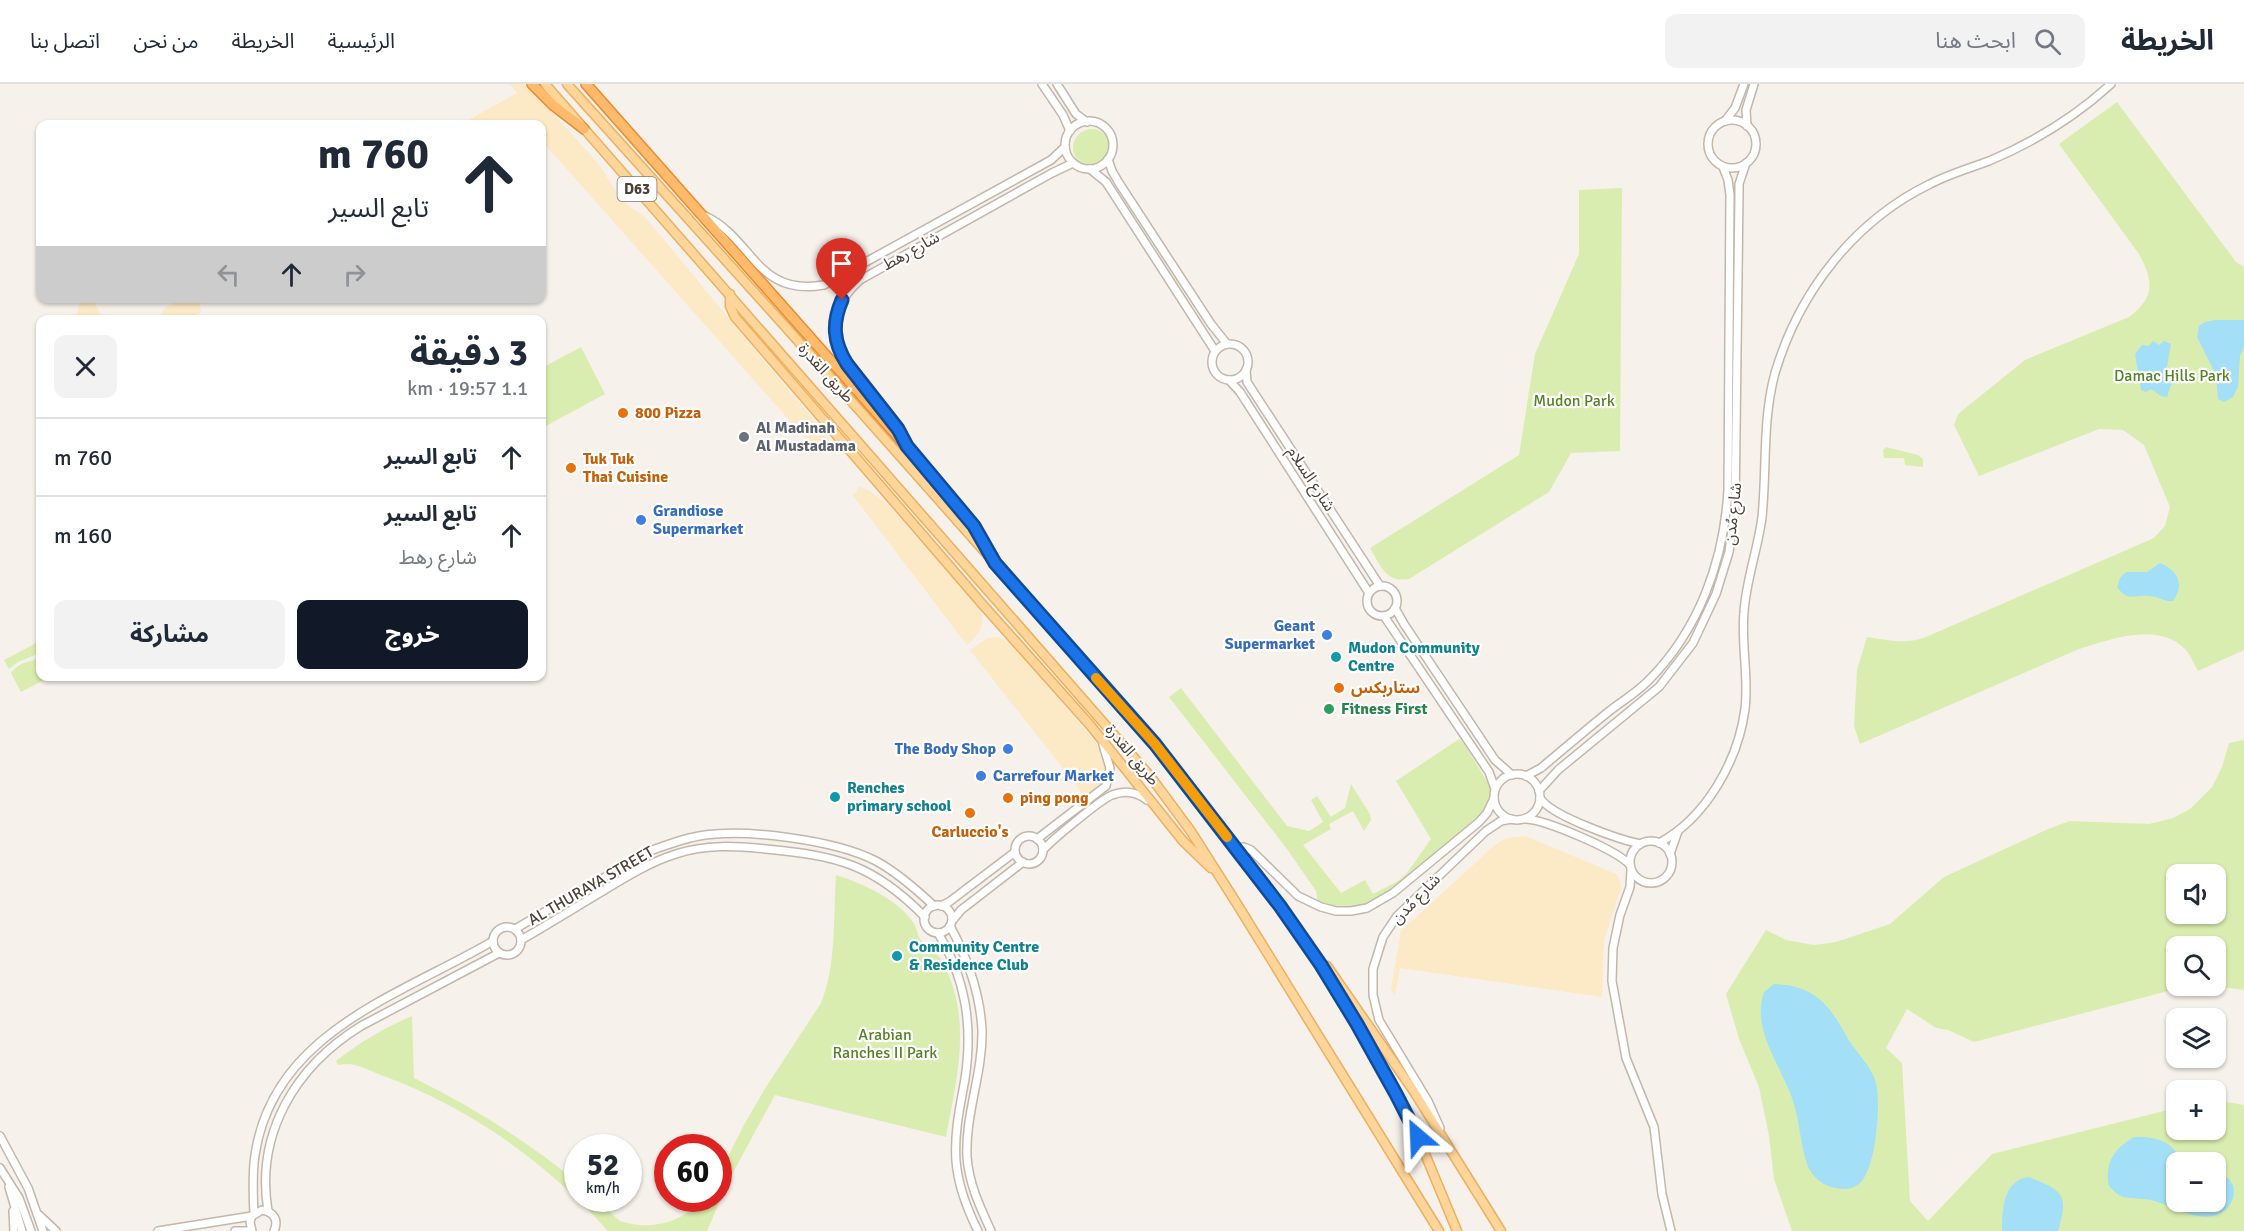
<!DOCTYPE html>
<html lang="ar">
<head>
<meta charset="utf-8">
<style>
	body { margin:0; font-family:Signika,"Noto Sans Arabic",sans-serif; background:#f2f2f3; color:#1f2937; direction:rtl; height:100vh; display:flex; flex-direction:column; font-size:22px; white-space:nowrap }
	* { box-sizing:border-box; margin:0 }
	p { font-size:20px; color:#747a83 }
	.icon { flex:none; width:33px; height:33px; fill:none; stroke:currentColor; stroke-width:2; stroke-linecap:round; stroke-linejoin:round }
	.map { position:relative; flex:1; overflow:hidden; direction:ltr }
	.sheet { position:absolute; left:36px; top:231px; width:510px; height:366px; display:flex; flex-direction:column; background:#fff; border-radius:12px; box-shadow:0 2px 4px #0004; direction:rtl }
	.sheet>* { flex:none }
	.top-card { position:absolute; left:36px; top:36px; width:510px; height:183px; border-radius:12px; box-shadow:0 2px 4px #0004; direction:rtl; background:#fff; color:#1f2937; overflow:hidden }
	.tools { position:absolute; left:2166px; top:780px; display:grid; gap:12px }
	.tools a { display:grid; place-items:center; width:60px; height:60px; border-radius:12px; background:#fff; box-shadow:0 2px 4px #0004; font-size:30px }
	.speed { position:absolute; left:564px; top:1050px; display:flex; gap:12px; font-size:30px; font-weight:700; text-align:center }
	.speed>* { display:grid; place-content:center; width:78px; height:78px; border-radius:50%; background:#fff; box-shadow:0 2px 4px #0004; line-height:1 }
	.speed small { font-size:15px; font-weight:400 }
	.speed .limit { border:9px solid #d22; background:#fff; color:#111 }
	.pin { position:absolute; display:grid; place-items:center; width:51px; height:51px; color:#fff; margin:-62px -26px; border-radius:50% 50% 50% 0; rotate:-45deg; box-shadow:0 0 6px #0007 }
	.pin .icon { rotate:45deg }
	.me { position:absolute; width:66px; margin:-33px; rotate:334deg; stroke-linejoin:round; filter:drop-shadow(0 0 4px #0008) }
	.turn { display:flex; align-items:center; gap:21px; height:126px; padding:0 18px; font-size:27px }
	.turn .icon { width:78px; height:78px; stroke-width:2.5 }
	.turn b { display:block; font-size:42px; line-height:51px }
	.lanes { display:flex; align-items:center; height:57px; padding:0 18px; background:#0003; justify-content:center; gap:30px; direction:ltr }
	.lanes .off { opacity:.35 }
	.round { display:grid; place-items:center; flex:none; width:63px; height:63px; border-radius:12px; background:#f2f2f3 }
	.head { display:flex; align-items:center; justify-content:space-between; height:102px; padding:0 18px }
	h1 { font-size:36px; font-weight:700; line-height:45px }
	.cta { display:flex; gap:12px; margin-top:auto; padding:12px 18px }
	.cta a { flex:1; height:69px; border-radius:12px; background:#111827; color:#fff; font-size:24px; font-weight:700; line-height:69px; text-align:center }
	.cta a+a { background:#f2f2f3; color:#1f2937 }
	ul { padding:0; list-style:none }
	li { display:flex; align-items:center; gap:18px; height:78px; padding:0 18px; border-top:2px solid #e0e1e3 }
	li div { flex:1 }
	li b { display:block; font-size:22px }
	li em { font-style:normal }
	header { display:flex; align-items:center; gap:36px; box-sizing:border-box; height:84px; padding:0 30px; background:#fff; border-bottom:2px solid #e0e1e3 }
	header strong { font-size:28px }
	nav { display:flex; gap:33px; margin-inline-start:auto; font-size:21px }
	.search { width:420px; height:54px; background:#f2f2f3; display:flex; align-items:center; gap:15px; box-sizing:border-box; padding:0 21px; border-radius:12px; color:#747a83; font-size:22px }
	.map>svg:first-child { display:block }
</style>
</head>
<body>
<header>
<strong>الخريطة</strong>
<div class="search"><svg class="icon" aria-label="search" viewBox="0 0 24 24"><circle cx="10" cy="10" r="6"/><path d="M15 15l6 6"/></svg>ابحث هنا</div>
<nav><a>الرئيسية</a><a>الخريطة</a><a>من نحن</a><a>اتصل بنا</a></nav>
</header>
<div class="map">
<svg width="2244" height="1147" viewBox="0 0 2244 1147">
	<rect width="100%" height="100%" fill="#f6f1ea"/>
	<g fill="#daedb0" fill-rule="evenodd">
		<path d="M 2117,18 L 2236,178 L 2244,183 L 2244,566 L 2198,587 C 2194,580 2191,572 2186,566 C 2159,537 2111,555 2079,565 L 1860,660 L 1854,642 L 1857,586 L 1867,553 C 1887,556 1906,561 1926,553 L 2154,454 L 2165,442 L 2170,423 L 2144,361 L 2123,346 L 2099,345 L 1979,392 L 1954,341 L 1958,330 L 2025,276 L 2129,233 C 2155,213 2154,198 2139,170 L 2059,60 Z"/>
		<circle cx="1092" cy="64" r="19"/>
		<path d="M 1622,104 L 1620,367 L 1571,369 L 1549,408 L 1409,495 C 1385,499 1381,482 1370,464 L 1519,371 L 1535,270 L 1579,170 L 1579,106 Z"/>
		<path d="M 581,263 L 605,310 L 542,344 L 542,284 Z"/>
		<path d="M 1886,363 L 1918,371 L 1923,375 L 1923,383 L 1905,381 L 1904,374 L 1884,374 L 1883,366 Z"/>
		<path d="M 38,558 L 40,569 L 18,578 L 9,585 L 4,576 Z"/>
		<path d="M 40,573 L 40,592 L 50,593 L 21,608 L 11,589 C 22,576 27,580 40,573 Z"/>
		<path d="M 1181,604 L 1287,742 L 1309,747 L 1323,738 L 1311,716 L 1317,712 L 1331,733 L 1345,724 L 1351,700 L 1370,730 L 1371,736 L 1364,747 L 1353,727 L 1329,740 L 1331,745 L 1303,761 L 1341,809 L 1365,796 L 1373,810 L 1398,797 L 1407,789 L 1431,755 L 1396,697 L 1459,655 L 1463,658 L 1490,702 L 1492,709 L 1489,726 L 1373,822 L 1339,826 L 1318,819 L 1316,807 L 1287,765 L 1169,613 Z"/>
		<path d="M 2244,656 L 2244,906 L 2215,902 L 2168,907 L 1974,958 L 1948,946 L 1936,944 L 1907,925 L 1886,964 L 1902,979 L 1910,1117 L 1928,1137 L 1992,1070 L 2176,1024 L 2176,1046 L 2216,1046 L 2216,1016 L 2244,1021 L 2244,1147 L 1792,1147 L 1774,1095 L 1769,1052 L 1759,1003 L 1739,955 L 1726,910 L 1766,846 L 1786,856 L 1814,861 L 1836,858 L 1890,840 L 1944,793 L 2048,745 L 2070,737 L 2149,740 L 2173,734 L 2190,725 L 2212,703 L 2222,683 L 2229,659 ZM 2176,790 L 2216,790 L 2216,830 L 2176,830 ZM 2176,862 L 2216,862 L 2216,902 L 2176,902 ZM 2176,1078 L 2216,1078 L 2216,1118 L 2176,1118 Z"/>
		<path d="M 836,791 C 863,800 896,814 913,838 C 917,843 917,850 920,855 C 926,863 935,866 940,874 C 974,931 957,993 946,1053 L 775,1011 L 729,1096 L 707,1147 L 608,1147 C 547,1078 467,1022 381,991 C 366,985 353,977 338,981 L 336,977 C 360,958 384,944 412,932 L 414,994 C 473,1023 527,1057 577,1098 L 578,1114 L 596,1115 C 604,1122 611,1130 620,1137 C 651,1147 682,1139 703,1115 L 718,1114 L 719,1090 L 745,1039 L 766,1003 L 821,919 C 837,880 833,833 836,791 Z"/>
	</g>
	<g fill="#fce9c5">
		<path d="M 510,0 L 527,0 L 601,83 C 610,99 625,124 643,131 C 688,184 731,238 776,291 C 794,314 815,335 832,359 L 822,365 L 823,370 L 814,364 L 542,57 L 542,40 L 461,40 L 517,9 Z"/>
		<path d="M 81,215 L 93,215 L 103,235 L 75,235 Z"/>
		<path d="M 182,215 L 204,215 L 200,221 L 201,228 L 187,235 L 152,235 L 161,231 L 165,224 Z"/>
		<path d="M 858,402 L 870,407 L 887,420 L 978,522 C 988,538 980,549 967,561 L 852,410 L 857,408 Z"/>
		<path d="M 997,553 L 1010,558 L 1103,667 L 1108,675 L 1105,699 L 1087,715 L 970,566 L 988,554 Z"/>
		<path d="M 1525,752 L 1616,790 C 1620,795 1621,798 1621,805 L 1604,855 L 1602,913 L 1400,884 L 1395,911 L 1391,905 L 1401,847 L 1496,760 L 1507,754 Z"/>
	</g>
	<g fill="#a3dff6">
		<path d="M 2215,236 L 2244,236 L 2244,263 L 2240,272 L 2238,303 L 2233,313 L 2224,318 L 2218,315 L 2216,291 L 2197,253 L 2199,242 L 2205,238 Z"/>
		<path d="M 2153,257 L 2159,261 L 2164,257 L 2171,260 L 2167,283 L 2175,292 L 2175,298 L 2171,301 L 2167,313 L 2161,312 L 2151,305 L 2146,308 L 2141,306 L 2135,270 L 2142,261 L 2149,262 Z"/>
		<path d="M 2160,479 C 2178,486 2185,501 2173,517 C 2163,518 2158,512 2149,512 C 2133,510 2129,519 2117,503 L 2120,494 L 2126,488 L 2147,488 Z"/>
		<path d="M 1774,900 C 1814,901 1829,920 1847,953 C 1857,971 1874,983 1877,1004 C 1880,1025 1876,1082 1861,1098 C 1855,1105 1845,1106 1836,1104 C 1823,1102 1814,1094 1808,1083 C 1800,1061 1800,1037 1792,1014 C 1780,980 1751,945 1764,908 Z"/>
		<path d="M 2134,1053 C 2157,1052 2172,1057 2183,1078 L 2176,1078 L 2176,1118 L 2216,1118 L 2216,1090 C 2244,1093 2237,1127 2213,1132 C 2192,1136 2171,1121 2151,1116 C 2142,1114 2132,1115 2123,1113 C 2117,1111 2113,1106 2109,1102 C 2104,1079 2115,1064 2134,1053 Z"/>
		<path d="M 2029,1093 C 2063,1107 2069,1110 2058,1147 L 2002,1147 C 2002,1126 2003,1096 2029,1093 Z"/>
	</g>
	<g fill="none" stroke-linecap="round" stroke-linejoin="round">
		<defs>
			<g id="minor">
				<path d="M 1042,0 L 1063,31 L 1070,47"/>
				<path d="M 1057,0 L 1076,30 L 1087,38"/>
				<circle cx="1732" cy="60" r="24"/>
				<path d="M 1725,37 L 1735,24 L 1744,0"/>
				<circle cx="1089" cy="61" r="24"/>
				<path d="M 1747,42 L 1746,26 L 1754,0"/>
				<path d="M 1108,75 L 1112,87 L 1119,99 L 1211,240 L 1227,260"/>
				<path d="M 1090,85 L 1106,98 L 1215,267"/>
				<path d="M 705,132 C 753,154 756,213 824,201 L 1051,76 L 1065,63"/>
				<circle cx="1230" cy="278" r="18"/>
				<path d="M 1246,286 L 1247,298 L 1380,502"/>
				<path d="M 1229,296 L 1240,308 L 1369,509"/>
				<path d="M 904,354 L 840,268 C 830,239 837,216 860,196 L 1052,89 L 1073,79"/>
				<circle cx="1382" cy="517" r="15"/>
				<path d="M 1395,524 L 1404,540 L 1495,676 L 1512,691"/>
				<path d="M 1384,532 L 1489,688 L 1495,705"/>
				<circle cx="1517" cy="713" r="23"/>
				<path d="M 1526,692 L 1541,684 C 1565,664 1588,644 1612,625 C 1624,616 1637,608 1648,597 C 1699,546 1724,477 1728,406 L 1730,111 L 1728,96 L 1723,83"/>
				<path d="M 1539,707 L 1558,686 L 1659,603 L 1693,559 L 1716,510 L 1729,468 L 1735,424 L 1739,111 L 1739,100 L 1746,79"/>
				<path d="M 1540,714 C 1551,732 1618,755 1640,760"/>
				<path d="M 1526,735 C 1546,736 1617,766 1630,781"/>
				<circle cx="1029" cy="766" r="14"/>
				<path d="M 1037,755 L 1106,702 L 1110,684 L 1103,661"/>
				<circle cx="1651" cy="778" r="21"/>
				<path d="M 1659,759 C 1706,734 1738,677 1745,625 C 1749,593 1741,561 1744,528 C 1746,496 1758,465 1762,433 C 1767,385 1762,337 1775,289 C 1799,208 1854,137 1930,100 C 1949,90 1970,84 1989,77 C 2034,58 2075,33 2111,0"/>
				<path d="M 1235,764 L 1244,763 L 1251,766 L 1298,812 L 1321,823 L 1336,827 L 1351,827 L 1367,824 L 1393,809 L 1479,738 L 1487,729 L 1494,714"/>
				<path d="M 1043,766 C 1052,756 1100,716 1112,711 C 1125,706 1137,708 1147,716"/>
				<path d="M 1670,770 L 1678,747"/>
				<path d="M 1631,786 L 1630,803 L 1620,831 L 1613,864 L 1612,897 L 1626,974 L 1654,1043 L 1662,1110 L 1671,1147"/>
				<circle cx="938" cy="835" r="14"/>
				<path d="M 941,822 L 949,818 L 1015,768"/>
				<path d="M 952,837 L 961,826 L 1023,778"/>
				<path d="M 950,842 C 968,875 980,908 982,946 C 983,989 965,1030 967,1073 C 969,1100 980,1123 991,1147"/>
				<circle cx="507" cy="857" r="14"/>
				<path d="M 515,845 L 650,767 C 666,761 682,755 699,752 C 745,744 835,756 876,777 C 898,789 916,805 934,822"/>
				<path d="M 938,849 C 966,895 973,942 965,995 C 960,1022 954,1049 956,1077 C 958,1102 967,1125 978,1147"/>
				<path d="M 521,856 C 549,840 576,823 603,807 C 626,793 650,778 676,770 C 706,760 736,762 766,765 C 838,772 873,780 925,833"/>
				<path d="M 1440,1044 L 1428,1017 L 1379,936 L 1373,911 L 1373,885 L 1383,853 L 1397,832 L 1486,747 L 1501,737 L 1511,735"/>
				<path d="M 0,1052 L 28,1104 L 43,1147"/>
				<path d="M 0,1084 L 19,1114 L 31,1147"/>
				<path d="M 9,1103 L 22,1147"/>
				<path d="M 13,1127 L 14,1147"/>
				<path d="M 268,1127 C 255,1049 296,982 361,942 L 499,869"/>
				<path d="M 254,1130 C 253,1110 252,1090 255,1071 C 273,948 401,911 493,857"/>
				<path d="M 39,1131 L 56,1147"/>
				<path d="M 158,1147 L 252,1132"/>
				<path d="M 235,1147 L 249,1147"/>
				<path d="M 252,1147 L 250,1138 L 252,1132 L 262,1126 C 274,1128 279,1136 274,1147"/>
			</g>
			<g id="major">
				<path d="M 545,0 L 1150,692 L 1190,746 L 1237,820 L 1439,1147"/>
				<path d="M 567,0 L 791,249 L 1155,660 L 1258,793 L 1321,881 L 1386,990 L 1418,1053 L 1457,1147"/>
				<path d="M 730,210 L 730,222 L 735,233 L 983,521 L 1090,641 L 1183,757 L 1211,784"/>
				<path d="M 1327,882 L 1413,1006 L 1501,1147"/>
			</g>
			<g id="highway">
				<path d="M 532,0 L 553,21 L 584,45"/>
				<path d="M 586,0 L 923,381 L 974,442 L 995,479"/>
			</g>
		</defs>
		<use href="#minor" stroke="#c3b7ac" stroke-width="10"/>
		<use href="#major" stroke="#edb061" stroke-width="11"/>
		<use href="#highway" stroke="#e98c31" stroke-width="12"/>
		<use href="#minor" stroke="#fff" stroke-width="7"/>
		<use href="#major" stroke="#ffd59a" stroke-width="8"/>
		<use href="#highway" stroke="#ffba6c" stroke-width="9"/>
	</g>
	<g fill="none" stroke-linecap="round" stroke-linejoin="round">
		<defs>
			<path id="route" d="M 842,216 C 832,239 833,258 847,280 L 898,345 L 907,362 L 974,442 L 995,479 L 1155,660 L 1280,822 L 1321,881 L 1357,940 L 1396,1010 L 1418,1053"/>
		</defs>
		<use href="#route" stroke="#114b97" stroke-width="15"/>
		<use href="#route" stroke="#1a73e8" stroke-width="10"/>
		<path stroke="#f59e0b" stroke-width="10" d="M 1096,594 L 1155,660 L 1227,753"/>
	</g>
	<g fill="#e8710a" stroke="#fff" stroke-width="2">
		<circle cx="623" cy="329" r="6"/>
		<circle cx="571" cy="384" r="6"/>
		<circle cx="1339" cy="604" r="6"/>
		<circle cx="1008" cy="714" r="6"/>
		<circle cx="970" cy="729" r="6"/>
	</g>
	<circle fill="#6b7280" stroke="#fff" stroke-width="2" cx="744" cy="353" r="6"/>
	<g fill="#3f7fe0" stroke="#fff" stroke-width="2">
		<circle cx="641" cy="436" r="6"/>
		<circle cx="1327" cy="551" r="6"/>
		<circle cx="1008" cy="665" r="6"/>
		<circle cx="981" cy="692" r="6"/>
	</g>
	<g fill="#0f9aa8" stroke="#fff" stroke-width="2">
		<circle cx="1336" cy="573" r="6"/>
		<circle cx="835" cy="713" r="6"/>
		<circle cx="897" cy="872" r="6"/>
	</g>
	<circle fill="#2e9e5b" stroke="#fff" stroke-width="2" cx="1329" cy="625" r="6"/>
	<g text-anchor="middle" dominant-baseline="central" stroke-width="4.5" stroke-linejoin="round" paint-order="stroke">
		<rect fill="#fff" stroke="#817a73" stroke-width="1.5" x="617.5" y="93" width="39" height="24" rx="4.5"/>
		<g font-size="15" font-weight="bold" fill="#4b4137">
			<text x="637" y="105">D63</text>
		</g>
		<g font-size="16" fill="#4b4137" stroke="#fff">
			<text transform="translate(911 167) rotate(-29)">شارع رهط</text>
			<text transform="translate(826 289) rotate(48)">طريق القدرة</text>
			<text transform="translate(1311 395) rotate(57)">شارع السلام</text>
			<text transform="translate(1733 430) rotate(-84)">شارع مُدن</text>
			<text transform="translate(1132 671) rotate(50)">طريق القدرة</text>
			<text transform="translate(591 802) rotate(-30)">AL THURAYA STREET</text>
			<text transform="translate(1416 815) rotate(-46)">شارع مُدن</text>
		</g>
		<g font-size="16" fill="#558225" stroke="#fff">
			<text x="2172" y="292">Damac Hills Park</text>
			<text x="1574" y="317">Mudon Park</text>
			<text x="885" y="951">Arabian<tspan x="885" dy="18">Ranches II Park</tspan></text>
		</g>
		<g font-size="16" font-weight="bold" fill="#c56008" stroke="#fff" text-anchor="start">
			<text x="635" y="329">800 Pizza</text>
			<text x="583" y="375">Tuk Tuk<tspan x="583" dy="18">Thai Cuisine</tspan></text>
			<text x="1351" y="604">ستاربكس</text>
			<text x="1020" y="714">ping pong</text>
			<text x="970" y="748" text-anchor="middle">Carluccio's</text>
		</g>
		<g font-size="16" font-weight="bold" fill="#5b616d" stroke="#fff" text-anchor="start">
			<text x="756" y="344">Al Madinah<tspan x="756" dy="18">Al Mustadama</tspan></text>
		</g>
		<g font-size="16" font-weight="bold" fill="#366cbe" stroke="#fff" text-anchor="start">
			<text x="653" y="427">Grandiose<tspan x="653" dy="18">Supermarket</tspan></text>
			<text x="1315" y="542" text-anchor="end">Geant<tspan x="1315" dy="18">Supermarket</tspan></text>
			<text x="996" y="665" text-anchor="end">The Body Shop</text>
			<text x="993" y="692">Carrefour Market</text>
		</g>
		<g font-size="16" font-weight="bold" fill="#0d838f" stroke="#fff" text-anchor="start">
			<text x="1348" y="564">Mudon Community<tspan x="1348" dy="18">Centre</tspan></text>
			<text x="847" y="704">Renches<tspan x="847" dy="18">primary school</tspan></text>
			<text x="909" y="863">Community Centre<tspan x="909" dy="18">&amp; Residence Club</tspan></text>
		</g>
		<g font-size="16" font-weight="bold" fill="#27864d" stroke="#fff" text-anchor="start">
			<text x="1341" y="625">Fitness First</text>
		</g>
	</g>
</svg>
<div class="tools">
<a><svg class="icon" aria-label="sound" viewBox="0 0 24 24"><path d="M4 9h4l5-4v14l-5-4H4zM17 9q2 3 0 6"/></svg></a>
<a><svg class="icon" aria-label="search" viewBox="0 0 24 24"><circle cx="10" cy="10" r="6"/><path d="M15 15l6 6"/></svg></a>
<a><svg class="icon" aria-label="layers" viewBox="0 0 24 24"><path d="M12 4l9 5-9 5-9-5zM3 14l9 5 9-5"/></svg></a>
<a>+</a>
<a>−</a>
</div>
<div class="speed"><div>52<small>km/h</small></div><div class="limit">60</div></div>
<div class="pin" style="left:842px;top:216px;background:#d93025"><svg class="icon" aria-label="arrive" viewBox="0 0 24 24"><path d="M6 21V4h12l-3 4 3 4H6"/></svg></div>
<svg class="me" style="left:1418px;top:1053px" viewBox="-20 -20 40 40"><path d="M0-17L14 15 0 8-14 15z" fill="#1a73e8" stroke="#fff" stroke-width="4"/></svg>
<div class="top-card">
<div class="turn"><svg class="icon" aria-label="ahead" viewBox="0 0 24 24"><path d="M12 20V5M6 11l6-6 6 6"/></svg><div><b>760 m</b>تابع السير</div></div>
<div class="lanes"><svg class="icon off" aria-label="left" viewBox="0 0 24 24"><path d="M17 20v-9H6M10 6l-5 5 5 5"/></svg><svg class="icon" aria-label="ahead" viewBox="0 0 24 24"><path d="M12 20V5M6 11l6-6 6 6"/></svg><svg class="icon off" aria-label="right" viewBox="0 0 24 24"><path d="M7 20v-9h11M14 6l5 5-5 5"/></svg></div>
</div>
<section class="sheet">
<div class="head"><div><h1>3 دقيقة</h1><p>1.1 km · 19:57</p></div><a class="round"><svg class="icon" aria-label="close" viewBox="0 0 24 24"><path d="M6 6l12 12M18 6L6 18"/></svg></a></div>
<ul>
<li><svg class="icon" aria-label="ahead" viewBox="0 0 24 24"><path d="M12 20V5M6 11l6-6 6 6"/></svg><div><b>تابع السير</b></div><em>760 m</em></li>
<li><svg class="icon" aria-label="ahead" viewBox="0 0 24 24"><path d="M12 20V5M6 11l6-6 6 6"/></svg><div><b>تابع السير</b><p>شارع رهط</p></div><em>160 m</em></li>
</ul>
<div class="cta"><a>خروج</a><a>مشاركة</a></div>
</section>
</div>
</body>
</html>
